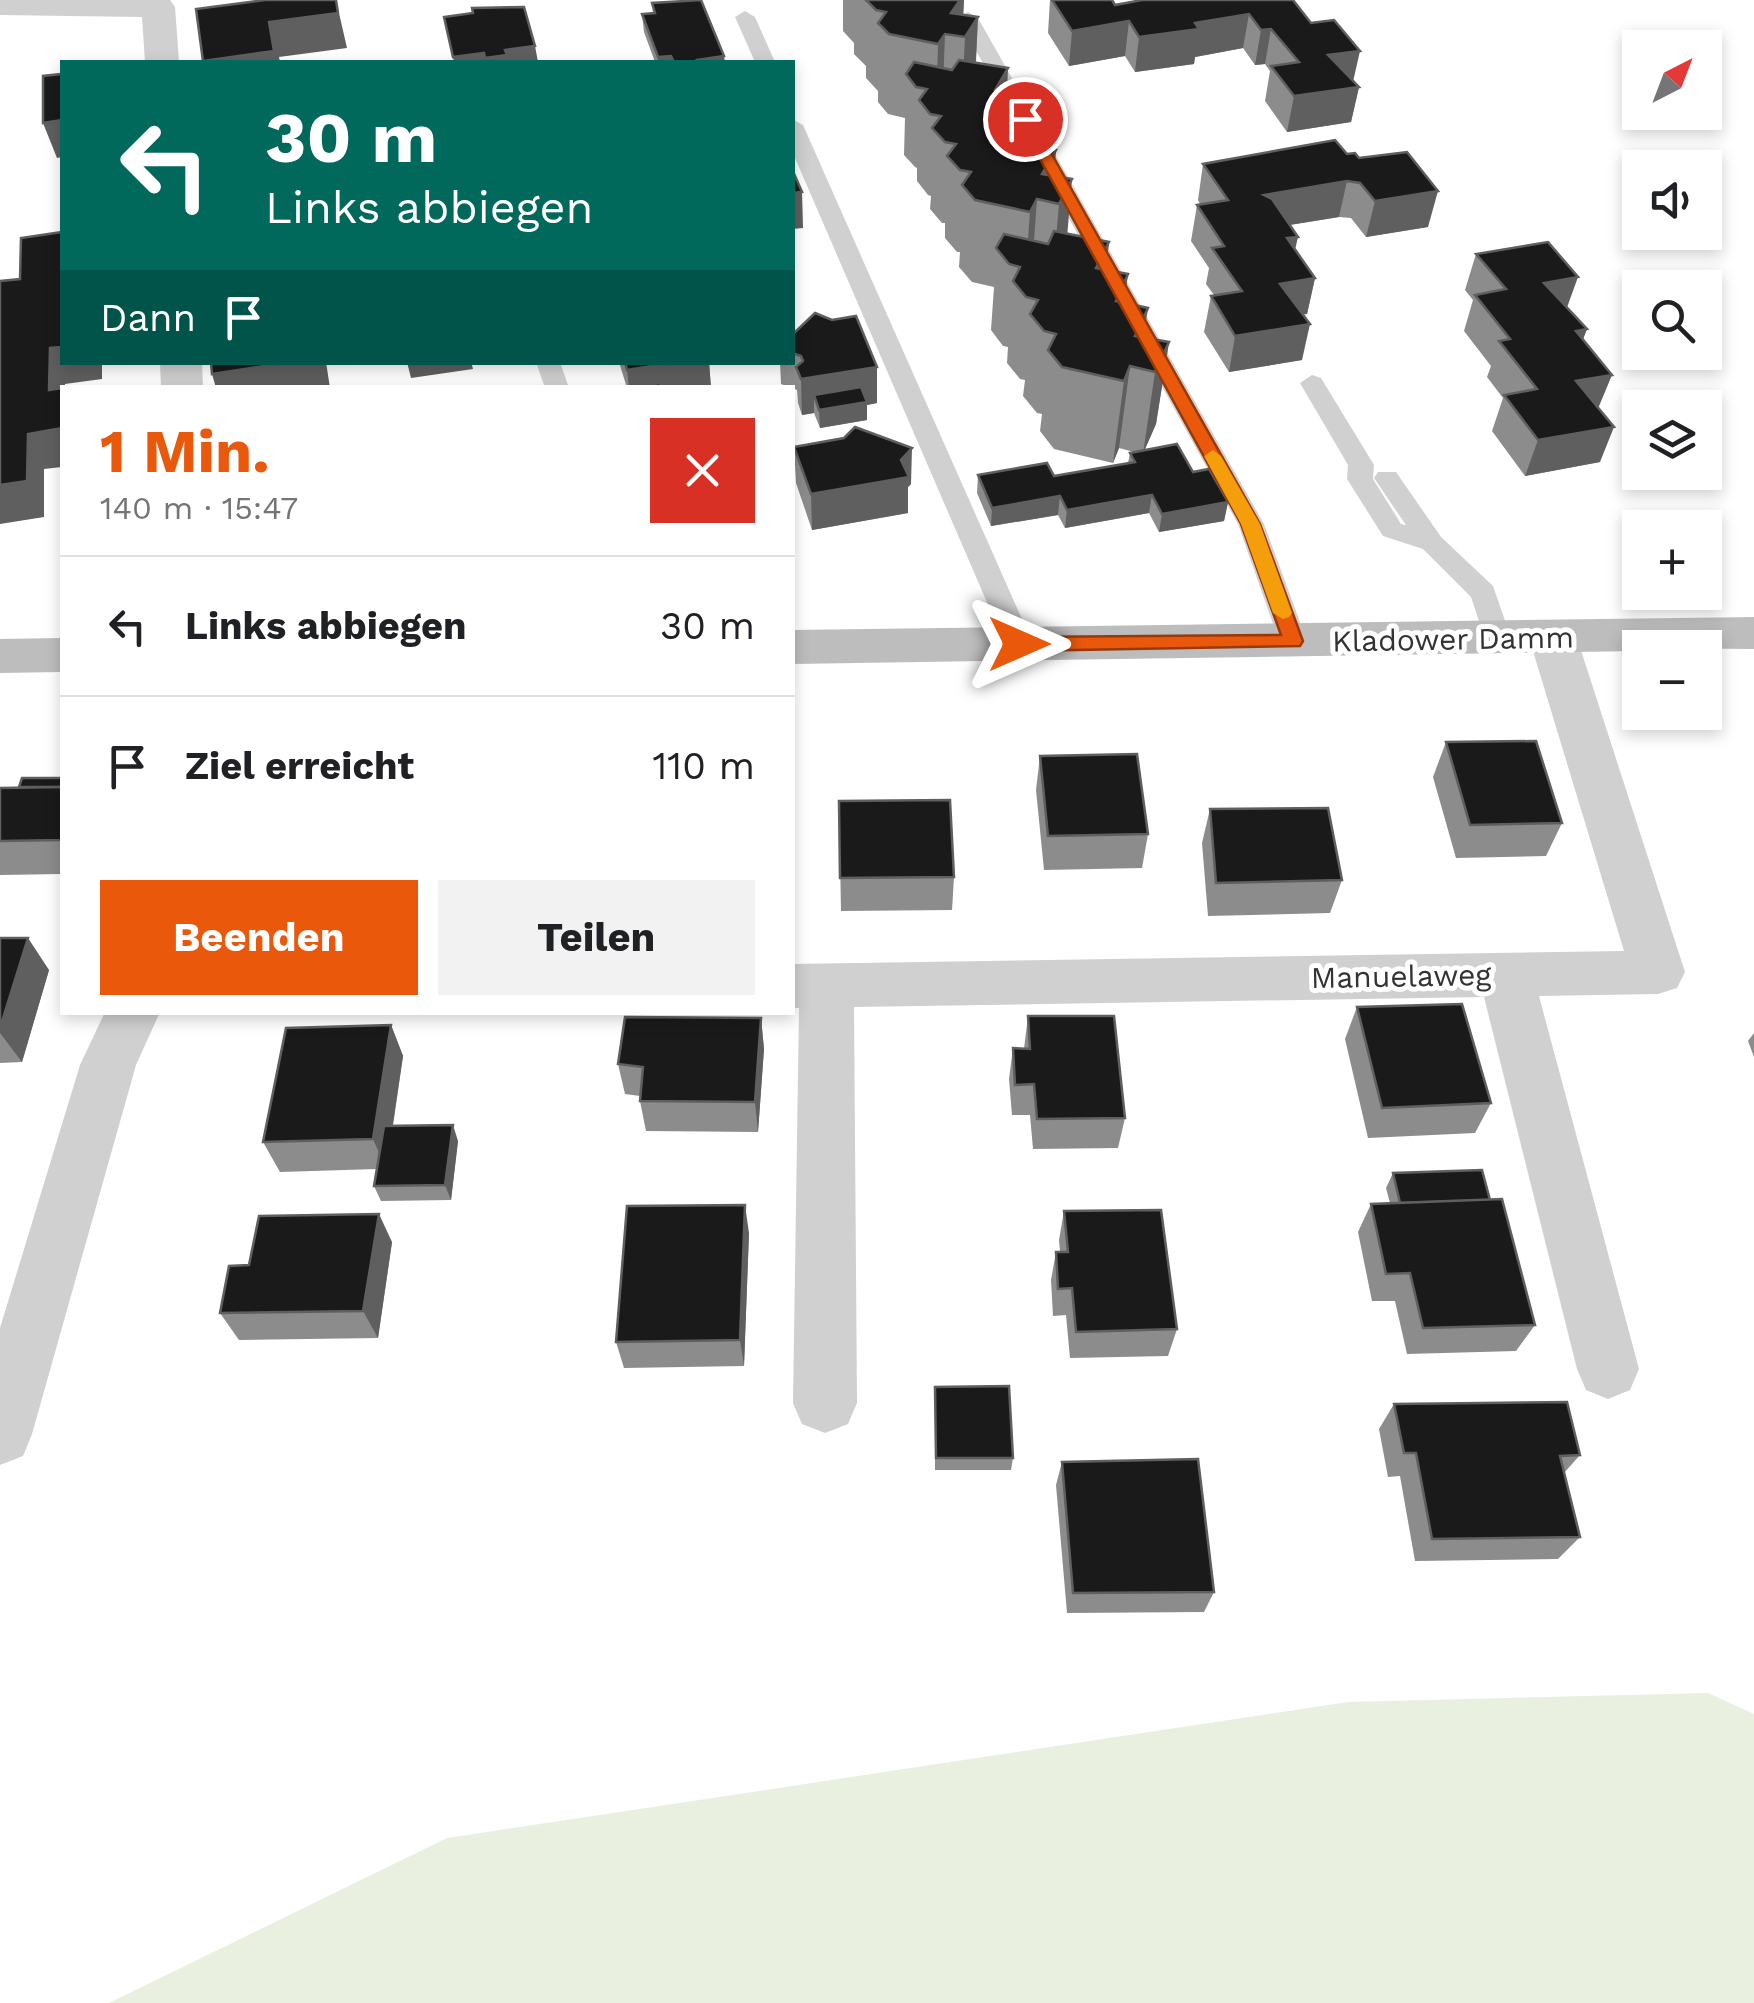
<!DOCTYPE html>
<html lang="de">
<head>
<meta charset="utf-8">
<style>
	body { margin:0; font-family:"Work Sans",sans-serif; background:#f2f2f2; color:#202124; height:100vh; display:flex; flex-direction:column; font-size:38px; white-space:nowrap }
	* { box-sizing:border-box; margin:0 }
	p { font-size:32px; color:#757577 }
	.icon { flex:none; width:55px; height:55px; fill:none; stroke:currentColor; stroke-width:2; stroke-linecap:round; stroke-linejoin:round }
	.map { position:relative; flex:1; overflow:hidden }
	.panel { position:absolute; left:60px; top:385px; width:735px; height:630px; display:flex; flex-direction:column; background:#fff; border-radius:0px; box-shadow:0 5px 15px #0003 }
	.panel>* { flex:none }
	.top-card { position:absolute; left:60px; top:60px; width:735px; height:305px; border-radius:0px; box-shadow:0 5px 15px #0003; background:#00695c; color:#fff; overflow:hidden }
	.needle { width:65px; rotate:42deg }
	.controls { position:absolute; left:1622px; top:30px; display:grid; gap:20px }
	.controls a { display:grid; place-items:center; width:100px; height:100px; border-radius:0px; background:#fff; box-shadow:0 5px 15px #0003; font-size:50px }
	.pin { position:absolute; display:grid; place-items:center; width:85px; height:85px; color:#fff; margin:-42px; border:5px solid #fff; border-radius:50%; box-shadow:0 2px 10px #0007 }
	.me { position:absolute; width:110px; margin:-55px; rotate:90deg; stroke-linejoin:round; filter:drop-shadow(0 0 8px #0008) }
	.turn { display:flex; align-items:center; gap:35px; height:210px; padding:0 40px; font-size:45px }
	.turn .icon { width:130px; height:130px; stroke-width:2.5 }
	.turn b { display:block; font-size:70px; line-height:85px }
	.then { display:flex; align-items:center; height:95px; padding:0 40px; background:#0003; gap:20px; font-size:38px }
	.round { display:grid; place-items:center; flex:none; width:105px; height:105px; border-radius:0px; background:#f2f2f2 }
	.summary { display:flex; align-items:center; justify-content:space-between; height:170px; padding:0 40px }
	h1 { font-size:60px; font-weight:700; line-height:75px; color:#ea580c }
	.primary-button { display:flex; gap:20px; margin-top:auto; padding:20px 40px }
	.primary-button a { flex:1; height:115px; border-radius:0px; background:#ea580c; color:#fff; font-size:40px; font-weight:700; line-height:115px; text-align:center }
	.primary-button a+a { background:#f2f2f2; color:#202124 }
	ul { padding:0; list-style:none }
	li { display:flex; align-items:center; gap:30px; height:140px; padding:0 40px; border-top:2px solid #e0e0e0 }
	li div { flex:1 }
	li b { display:block; font-size:38px }
	li em { font-style:normal }
	.map>svg:first-child { display:block }
</style>
</head>
<body>
<div class="map">
<svg width="1754" height="2003" viewBox="0 0 1754 2003">
	<rect width="100%" height="100%" fill="#fff"/>
	<path fill="#e9f0e0" d="M 1708,1693 L 1754,1714 L 1754,2003 L 109,2003 L 447,1838 L 1348,1702 Z"/>
	<g fill="none" stroke-linecap="round" stroke-linejoin="round">
		<g fill="#d0d0d0" fill-rule="evenodd">
			<path d="M 745,11 L 755,17 L 775,62 L 755,62 L 735,17 Z"/>
			<path d="M 968,12 L 978,18 L 1264,524 L 1307,641 L 1303,648 L 1283,648 L 1279,641 L 1238,524 L 958,18 Z"/>
			<path d="M 792,119 L 803,125 L 1033,644 L 1029,651 L 1009,651 L 1005,644 L 792,151 Z"/>
			<path d="M 536,362 L 560,362 L 569,388 L 545,388 Z"/>
			<path d="M 1312,375 L 1321,378 L 1374,465 L 1373,479 L 1401,524 L 1406,525 L 1374,478 L 1378,472 L 1396,472 L 1441,537 L 1493,586 L 1511,638 L 1507,645 L 1487,645 L 1471,597 L 1423,549 L 1383,536 L 1347,479 L 1348,465 L 1300,383 Z"/>
		</g>
		<g fill="#d0d0d0" fill-rule="evenodd">
			<path d="M 0,0 L 170,0 L 175,7 L 179,62 L 145,62 L 142,17 L 0,15 Z"/>
			<path d="M 160,362 L 202,362 L 203,388 L 161,388 Z"/>
			<path d="M 1553,621 L 1570,626 L 1577,638 L 1685,972 L 1677,988 L 1658,994 L 1539,996 L 1639,1369 L 1630,1390 L 1608,1399 L 1586,1390 L 1577,1369 L 1484,997 L 854,1007 L 857,1403 L 848,1424 L 825,1433 L 802,1424 L 793,1403 L 799,1008 L 792,1008 L 792,964 L 1624,951 L 1529,638 L 1536,626 Z"/>
			<path d="M 105,1012 L 160,1012 L 136,1065 L 32,1434 L 23,1456 L 0,1465 L 0,1328 L 80,1065 Z"/>
		</g>
		<g fill="#bdbdbd" fill-rule="evenodd">
			<path d="M 1754,617 L 1754,649 L 1640,648 L 1640,651 L 792,664 L 792,630 Z"/>
			<path d="M 62,638 L 62,672 L 0,673 L 0,639 Z"/>
		</g>
	</g>
	<g fill="#8c8c8c">
		<path d="M 843,0 L 964,0 L 963,15 L 978,17 L 976,63 L 1008,68 L 1007,92 L 1022,119 L 1039,122 L 1037,147 L 1056,150 L 1054,176 L 1067,234 L 1109,242 L 1106,270 L 1144,337 L 1169,342 L 1156,424 L 1144,450 L 1193,472 L 1228,502 L 1224,521 L 1159,532 L 1149,513 L 1065,528 L 1058,515 L 991,526 L 977,493 L 978,475 L 1054,476 L 1128,463 L 1130,453 L 1134,452 L 1119,448 L 1113,463 L 1054,449 L 1040,431 L 1042,414 L 1037,413 L 1023,396 L 1025,380 L 1020,379 L 1007,363 L 1008,347 L 1003,346 L 991,330 L 994,287 L 972,282 L 959,267 L 960,252 L 957,252 L 945,238 L 945,223 L 942,223 L 930,209 L 931,196 L 928,195 L 917,181 L 917,168 L 915,167 L 904,155 L 905,118 L 888,114 L 878,102 L 878,91 L 866,78 L 866,66 L 854,54 L 854,43 L 843,31 Z"/>
		<path d="M 1050,0 L 1112,0 L 1115,5 L 1293,0 L 1359,87 L 1351,122 L 1287,132 L 1265,101 L 1270,71 L 1265,64 L 1255,65 L 1243,48 L 1195,57 L 1194,64 L 1135,72 L 1125,56 L 1069,66 L 1048,33 Z"/>
		<path d="M 652,3 L 725,62 L 655,62 L 644,32 L 642,14 L 653,13 Z"/>
		<path d="M 1347,154 L 1428,227 L 1366,237 L 1351,218 L 1339,217 L 1290,225 L 1295,250 L 1315,278 L 1307,314 L 1303,314 L 1302,360 L 1229,372 L 1204,332 L 1211,296 L 1214,295 L 1206,284 L 1209,268 L 1191,241 L 1197,205 L 1200,204 L 1198,200 L 1203,164 Z"/>
		<path d="M 1476,254 L 1567,308 L 1587,329 L 1583,339 L 1599,408 L 1600,462 L 1525,476 L 1492,431 L 1503,398 L 1487,377 L 1491,366 L 1464,331 L 1473,300 L 1465,290 Z"/>
		<path d="M 832,320 L 877,403 L 867,405 L 867,420 L 820,428 L 814,413 L 802,415 L 798,403 L 797,390 L 781,384 L 780,362 L 792,362 L 792,335 Z"/>
		<path d="M 619,362 L 709,362 L 711,388 L 627,388 Z"/>
		<path d="M 794,447 L 911,484 L 908,487 L 908,513 L 812,530 L 796,483 Z"/>
		<path d="M 1446,742 L 1562,823 L 1546,856 L 1456,858 L 1433,777 Z"/>
		<path d="M 1040,756 L 1148,834 L 1142,868 L 1044,870 L 1036,790 Z"/>
		<path d="M 62,778 L 62,874 L 0,875 L 0,788 L 19,787 Z"/>
		<path d="M 839,801 L 954,877 L 952,910 L 841,911 Z"/>
		<path d="M 1210,809 L 1342,880 L 1330,913 L 1208,916 L 1202,843 Z"/>
		<path d="M 0,938 L 49,970 L 22,1062 L 0,1063 Z"/>
		<path d="M 1357,1007 L 1491,1103 L 1475,1133 L 1368,1138 L 1345,1039 Z"/>
		<path d="M 1028,1016 L 1125,1118 L 1118,1148 L 1033,1149 L 1030,1115 L 1012,1115 L 1009,1079 L 1013,1048 L 1024,1049 Z"/>
		<path d="M 761,1018 L 764,1049 L 758,1132 L 646,1131 L 640,1101 L 640,1096 L 625,1094 L 618,1064 Z"/>
		<path d="M 391,1025 L 403,1056 L 393,1126 L 458,1141 L 451,1200 L 381,1201 L 374,1186 L 377,1169 L 280,1172 L 263,1142 Z"/>
		<path d="M 1754,1033 L 1754,1057 L 1748,1041 Z"/>
		<path d="M 1393,1173 L 1490,1200 L 1535,1325 L 1516,1351 L 1407,1354 L 1395,1301 L 1372,1301 L 1358,1232 L 1371,1204 L 1390,1203 L 1386,1188 Z"/>
		<path d="M 1064,1211 L 1177,1329 L 1168,1356 L 1070,1358 L 1066,1315 L 1053,1316 L 1051,1280 L 1056,1252 L 1060,1252 L 1059,1240 Z"/>
		<path d="M 749,1233 L 744,1366 L 624,1368 L 616,1342 Z"/>
		<path d="M 392,1242 L 378,1338 L 239,1340 L 220,1313 L 249,1265 Z"/>
		<path d="M 935,1387 L 1013,1458 L 1011,1470 L 935,1470 Z"/>
		<path d="M 1394,1404 L 1580,1455 L 1564,1473 L 1580,1537 L 1558,1559 L 1415,1561 L 1400,1476 L 1388,1477 L 1379,1429 Z"/>
		<path d="M 1062,1462 L 1214,1592 L 1204,1612 L 1067,1613 L 1056,1485 Z"/>
	</g>
	<g fill="#5f5f5f">
		<path d="M 336,0 L 347,48 L 279,57 L 280,62 L 204,62 L 203,61 L 269,22 Z"/>
		<path d="M 960,0 L 964,0 L 962,37 L 951,13 Z"/>
		<path d="M 1249,14 L 1243,48 L 1195,57 L 1194,64 L 1135,72 L 1139,37 L 1195,23 Z"/>
		<path d="M 978,17 L 974,97 L 961,117 L 965,37 Z"/>
		<path d="M 1129,21 L 1125,56 L 1069,66 L 1072,31 Z"/>
		<path d="M 1271,29 L 1265,64 L 1255,65 L 1261,30 Z"/>
		<path d="M 945,34 L 942,114 L 936,115 L 938,44 Z"/>
		<path d="M 535,46 L 538,62 L 454,62 L 453,57 Z"/>
		<path d="M 1360,51 L 1352,86 L 1328,55 Z"/>
		<path d="M 671,56 L 672,62 L 658,62 L 658,57 Z"/>
		<path d="M 724,56 L 725,62 L 697,62 L 697,60 Z"/>
		<path d="M 1008,68 L 1003,149 L 995,90 Z"/>
		<path d="M 1359,87 L 1351,122 L 1287,132 L 1294,96 Z"/>
		<path d="M 1023,95 L 1018,175 L 1011,116 Z"/>
		<path d="M 62,120 L 62,157 L 57,158 L 43,123 Z"/>
		<path d="M 1039,122 L 1033,203 L 1026,145 Z"/>
		<path d="M 1056,150 L 1051,202 L 1042,174 Z"/>
		<path d="M 1072,179 L 1065,261 L 1052,285 L 1059,204 Z"/>
		<path d="M 1347,181 L 1339,217 L 1257,230 L 1264,195 Z"/>
		<path d="M 1438,191 L 1428,227 L 1366,237 L 1375,201 Z"/>
		<path d="M 802,192 L 803,228 L 792,229 L 792,193 Z"/>
		<path d="M 1037,199 L 1031,281 L 1024,293 L 1030,212 Z"/>
		<path d="M 1298,237 L 1290,272 L 1287,238 Z"/>
		<path d="M 1109,242 L 1100,324 L 1096,268 Z"/>
		<path d="M 1128,274 L 1118,356 L 1116,301 Z"/>
		<path d="M 1578,277 L 1565,313 L 1544,283 Z"/>
		<path d="M 1315,278 L 1307,314 L 1273,320 L 1280,284 Z"/>
		<path d="M 1148,308 L 1139,368 L 1135,336 Z"/>
		<path d="M 1310,324 L 1302,360 L 1229,372 L 1235,336 Z"/>
		<path d="M 1587,329 L 1573,365 L 1576,331 Z"/>
		<path d="M 1169,342 L 1156,424 L 1143,454 L 1155,372 Z"/>
		<path d="M 62,347 L 62,362 L 102,362 L 102,379 L 65,384 L 65,388 L 62,388 L 62,420 L 49,390 L 50,348 Z"/>
		<path d="M 291,362 L 326,362 L 330,388 L 216,388 L 212,374 Z"/>
		<path d="M 407,362 L 471,362 L 473,369 L 411,378 Z"/>
		<path d="M 676,362 L 709,362 L 711,388 L 629,388 L 627,370 Z"/>
		<path d="M 1130,366 L 1119,448 L 1113,463 L 1124,381 Z"/>
		<path d="M 877,367 L 877,403 L 867,405 L 867,420 L 820,428 L 819,410 L 814,395 L 814,413 L 802,415 L 801,379 Z"/>
		<path d="M 1612,375 L 1597,411 L 1576,381 Z"/>
		<path d="M 1614,427 L 1600,462 L 1525,476 L 1538,440 Z"/>
		<path d="M 62,428 L 62,467 L 44,469 L 44,517 L 0,524 L 0,485 L 28,434 Z"/>
		<path d="M 912,448 L 911,484 L 908,487 L 908,513 L 812,530 L 811,494 L 901,460 Z"/>
		<path d="M 1152,495 L 1149,513 L 1065,528 L 1067,510 Z"/>
		<path d="M 1060,496 L 1058,515 L 991,526 L 992,508 Z"/>
		<path d="M 1228,502 L 1224,521 L 1159,532 L 1162,514 Z"/>
		<path d="M 28,938 L 49,970 L 22,1062 L 0,1033 L 0,1028 Z"/>
		<path d="M 761,1018 L 764,1049 L 758,1132 L 755,1102 Z"/>
		<path d="M 391,1025 L 403,1056 L 386,1169 L 373,1139 Z"/>
		<path d="M 453,1125 L 458,1141 L 451,1200 L 445,1185 Z"/>
		<path d="M 745,1205 L 749,1233 L 744,1366 L 740,1340 Z"/>
		<path d="M 379,1214 L 392,1242 L 378,1338 L 363,1311 Z"/>
	</g>
	<g fill="#1a1a1a" stroke="#5f5f5f" stroke-width="2.5">
		<path d="M 265,0 L 336,0 L 338,13 L 269,22 L 274,51 L 203,61 L 196,9 Z"/>
		<path d="M 701,0 L 724,56 L 697,60 L 698,62 L 674,62 L 671,56 L 658,57 L 642,14 L 655,13 L 652,3 Z"/>
		<path d="M 866,0 L 960,0 L 951,13 L 978,17 L 965,37 L 945,34 L 938,44 L 889,34 L 878,23 L 886,12 L 876,10 Z"/>
		<path d="M 1052,0 L 1112,0 L 1115,5 L 1142,0 L 1293,0 L 1311,23 L 1334,20 L 1360,51 L 1328,55 L 1359,87 L 1294,96 L 1271,66 L 1299,62 L 1271,29 L 1261,30 L 1249,14 L 1195,23 L 1199,29 L 1139,37 L 1129,21 L 1072,31 Z"/>
		<path d="M 524,7 L 535,46 L 505,50 L 507,55 L 485,58 L 484,53 L 453,57 L 444,17 L 473,13 L 472,8 Z"/>
		<path d="M 959,60 L 1008,68 L 995,90 L 1023,95 L 1011,116 L 1039,122 L 1026,145 L 1056,150 L 1042,174 L 1072,179 L 1059,204 L 1037,199 L 1030,212 L 975,200 L 962,185 L 971,172 L 960,170 L 947,156 L 956,144 L 945,142 L 932,128 L 941,116 L 930,114 L 919,100 L 927,89 L 916,87 L 906,74 L 914,62 L 952,70 Z"/>
		<path d="M 62,74 L 62,120 L 43,123 L 43,76 Z"/>
		<path d="M 1335,140 L 1347,154 L 1355,153 L 1359,158 L 1407,152 L 1438,191 L 1375,201 L 1360,183 L 1347,181 L 1264,195 L 1272,199 L 1298,237 L 1287,238 L 1315,278 L 1280,284 L 1310,324 L 1235,336 L 1211,296 L 1242,291 L 1212,248 L 1224,246 L 1197,205 L 1228,200 L 1203,164 Z"/>
		<path d="M 792,169 L 802,192 L 792,193 Z"/>
		<path d="M 1054,231 L 1109,242 L 1096,268 L 1128,274 L 1116,301 L 1148,308 L 1135,336 L 1169,342 L 1155,372 L 1130,366 L 1124,381 L 1062,367 L 1048,350 L 1056,334 L 1044,331 L 1030,314 L 1038,300 L 1026,297 L 1013,281 L 1020,267 L 1009,264 L 996,248 L 1004,234 L 1048,244 Z"/>
		<path d="M 62,232 L 62,347 L 50,348 L 49,390 L 62,388 L 62,428 L 28,434 L 27,481 L 0,485 L 0,281 L 20,279 L 21,238 Z"/>
		<path d="M 1548,242 L 1578,277 L 1544,283 L 1587,329 L 1576,331 L 1612,375 L 1576,381 L 1614,427 L 1538,440 L 1504,395 L 1537,389 L 1499,341 L 1510,339 L 1475,295 L 1506,289 L 1476,254 Z"/>
		<path d="M 815,313 L 832,320 L 856,316 L 877,367 L 801,379 L 796,367 L 803,361 L 801,356 L 792,353 L 792,335 Z"/>
		<path d="M 211,362 L 291,362 L 212,374 Z"/>
		<path d="M 625,362 L 676,362 L 627,370 Z"/>
		<path d="M 660,383 L 661,388 L 629,388 Z"/>
		<path d="M 861,387 L 867,402 L 819,410 L 814,395 Z"/>
		<path d="M 855,427 L 912,448 L 901,460 L 909,477 L 811,494 L 794,447 L 844,438 Z"/>
		<path d="M 1177,444 L 1193,472 L 1209,469 L 1228,502 L 1162,514 L 1152,495 L 1067,510 L 1060,496 L 992,508 L 978,475 L 1047,463 L 1054,476 L 1135,462 L 1130,453 Z"/>
		<path d="M 1536,741 L 1562,823 L 1470,825 L 1446,742 Z"/>
		<path d="M 1137,754 L 1148,834 L 1048,836 L 1040,756 Z"/>
		<path d="M 22,778 L 62,778 L 62,787 L 19,787 Z"/>
		<path d="M 62,787 L 62,840 L 0,841 L 0,788 Z"/>
		<path d="M 950,800 L 954,877 L 840,878 L 839,801 Z"/>
		<path d="M 1328,808 L 1342,880 L 1216,883 L 1210,809 Z"/>
		<path d="M 0,938 L 28,938 L 0,1028 Z"/>
		<path d="M 1462,1004 L 1491,1103 L 1382,1108 L 1357,1007 Z"/>
		<path d="M 1028,1016 L 1114,1016 L 1125,1118 L 1037,1119 L 1034,1084 L 1015,1085 L 1013,1048 L 1030,1049 Z"/>
		<path d="M 625,1017 L 761,1018 L 755,1102 L 640,1101 L 643,1067 L 618,1064 Z"/>
		<path d="M 391,1025 L 373,1139 L 263,1142 L 286,1028 Z"/>
		<path d="M 453,1125 L 445,1185 L 374,1186 L 384,1126 Z"/>
		<path d="M 1482,1170 L 1490,1200 L 1400,1203 L 1393,1173 Z"/>
		<path d="M 1502,1199 L 1535,1325 L 1423,1328 L 1410,1273 L 1386,1274 L 1371,1204 Z"/>
		<path d="M 745,1205 L 740,1340 L 616,1342 L 627,1206 Z"/>
		<path d="M 1161,1210 L 1177,1329 L 1076,1332 L 1072,1288 L 1058,1289 L 1056,1252 L 1068,1252 L 1064,1211 Z"/>
		<path d="M 379,1214 L 363,1311 L 220,1313 L 229,1266 L 249,1265 L 259,1216 Z"/>
		<path d="M 1009,1386 L 1013,1458 L 936,1458 L 935,1387 Z"/>
		<path d="M 1567,1402 L 1580,1455 L 1560,1456 L 1580,1537 L 1432,1539 L 1416,1453 L 1404,1453 L 1394,1404 Z"/>
		<path d="M 1198,1459 L 1214,1592 L 1073,1593 L 1062,1462 Z"/>
	</g>
	<path fill="#ea580c" stroke="#983908" stroke-width="2.5" d="M 1025,115 L 1032,119 L 1260,524 L 1303,641 L 1300,646 L 1019,651 L 1009,644 L 1019,637 L 1281,635 L 1241,524 L 1018,119 Z"/>
	<path fill="#f59e0b" d="M 1213,450 L 1221,456 L 1260,524 L 1292,613 L 1289,617 L 1283,619 L 1273,613 L 1241,524 L 1204,456 Z"/>
	<g text-anchor="middle" dominant-baseline="central" stroke-width="10" stroke-linejoin="round" paint-order="stroke">
		<g font-size="30" fill="#333" stroke="#fff">
			<text transform="translate(1453 639) rotate(-1)">Kladower Damm</text>
			<text transform="translate(1401 976) rotate(-1)">Manuelaweg</text>
		</g>
	</g>
</svg>
<div class="controls">
<a><svg class="needle" viewBox="-14 -14 28 28"><path d="M0-13l5 13h-10z" fill="#e53935"/><path d="M0 13l5-13h-10z" fill="#757577"/></svg></a>
<a><svg class="icon" aria-label="sound" viewBox="0 0 24 24"><path d="M4 9h4l5-4v14l-5-4H4zM17 9q2 3 0 6"/></svg></a>
<a><svg class="icon" aria-label="search" viewBox="0 0 24 24"><circle cx="10" cy="10" r="6"/><path d="M15 15l6 6"/></svg></a>
<a><svg class="icon" aria-label="layers" viewBox="0 0 24 24"><path d="M12 4l9 5-9 5-9-5zM3 14l9 5 9-5"/></svg></a>
<a>+</a>
<a>−</a>
</div>
<div class="pin" style="left:1025px;top:119px;background:#d93025"><svg class="icon" aria-label="arrive" viewBox="0 0 24 24"><path d="M6 21V4h12l-3 4 3 4H6"/></svg></div>
<svg class="me" style="left:1019px;top:644px" viewBox="-20 -20 40 40"><path d="M0-17L14 15 0 8-14 15z" fill="#ea580c" stroke="#fff" stroke-width="4"/></svg>
<div class="top-card">
<div class="turn"><svg class="icon" aria-label="left" viewBox="0 0 24 24"><path d="M17 20v-9H6M10 6l-5 5 5 5"/></svg><div><b>30 m</b>Links abbiegen</div></div>
<div class="then">Dann<svg class="icon" aria-label="arrive" viewBox="0 0 24 24"><path d="M6 21V4h12l-3 4 3 4H6"/></svg></div>
</div>
<section class="panel">
<div class="summary"><div><h1>1 Min.</h1><p>140 m · 15:47</p></div><a class="round" style="background:#d93025;color:#fff"><svg class="icon" aria-label="close" viewBox="0 0 24 24"><path d="M6 6l12 12M18 6L6 18"/></svg></a></div>
<ul>
<li><svg class="icon" aria-label="left" viewBox="0 0 24 24"><path d="M17 20v-9H6M10 6l-5 5 5 5"/></svg><div><b>Links abbiegen</b></div><em>30 m</em></li>
<li><svg class="icon" aria-label="arrive" viewBox="0 0 24 24"><path d="M6 21V4h12l-3 4 3 4H6"/></svg><div><b>Ziel erreicht</b></div><em>110 m</em></li>
</ul>
<div class="primary-button"><a>Beenden</a><a>Teilen</a></div>
</section>
</div>
</body>
</html>
